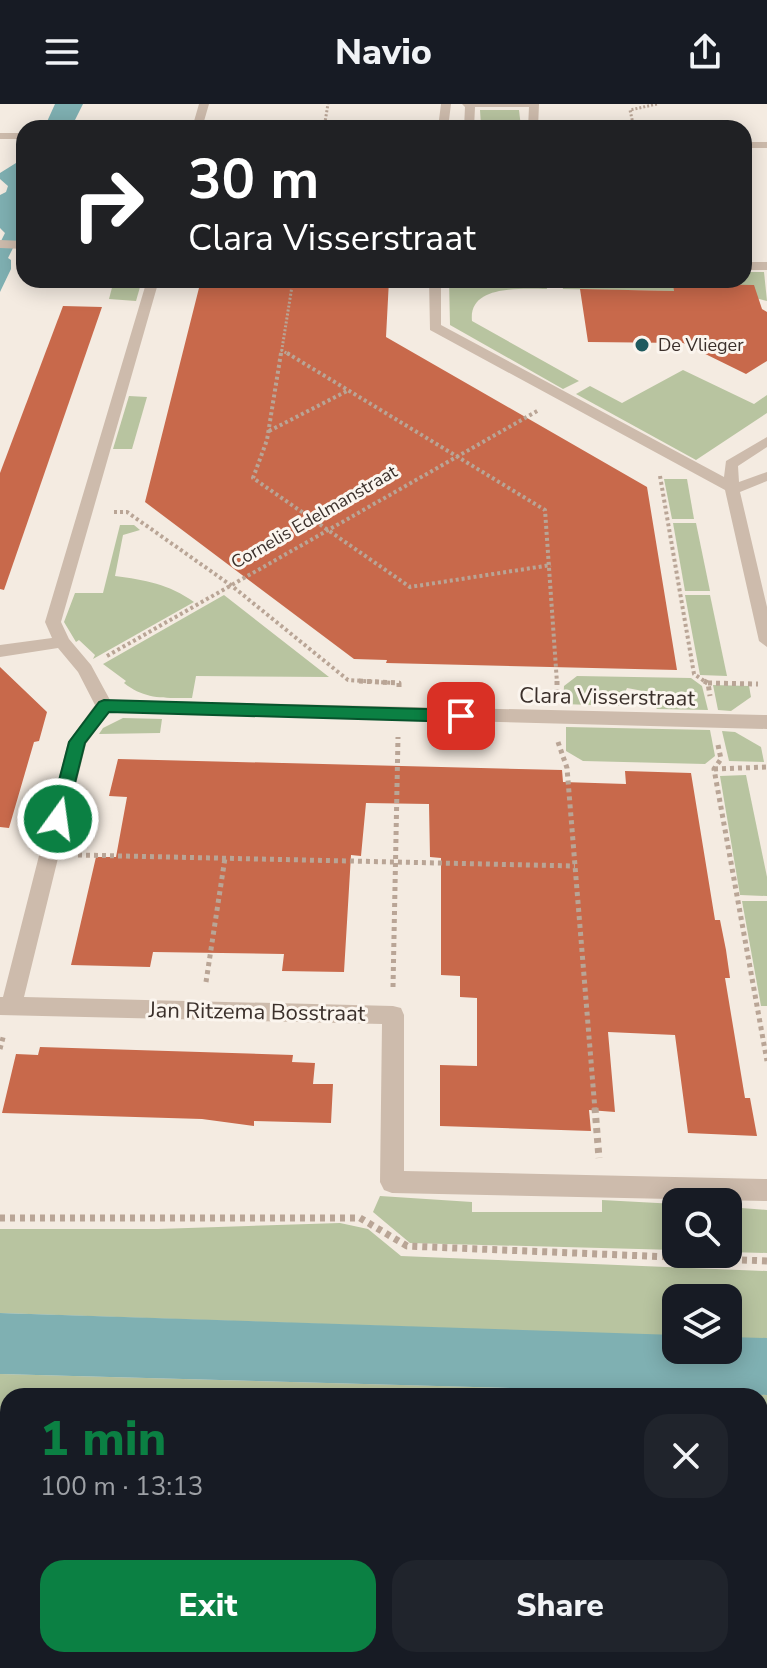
<!DOCTYPE html>
<html lang="en">
<head>
<meta charset="utf-8">
<style>
	body { margin:0; font-family:"Nunito Sans",sans-serif; background:#20242c; color:#f1f3f6; height:100vh; display:flex; flex-direction:column; font-size:30px; white-space:nowrap }
	* { box-sizing:border-box; margin:0 }
	p { font-size:26px; color:#9ea1a6 }
	.icon { flex:none; width:44px; height:44px; fill:none; stroke:currentColor; stroke-width:2; stroke-linecap:round; stroke-linejoin:round }
	.map { position:relative; flex:1; overflow:hidden }
	.details { position:absolute; left:0px; top:1284px; width:768px; height:280px; display:flex; flex-direction:column; background:#171b24; border-radius:24px 24px 0 0; box-shadow:0 4px 20px #0003 }
	.details>* { flex:none }
	.banner { position:absolute; left:16px; top:16px; width:736px; height:168px; border-radius:24px; box-shadow:0 4px 20px #0003; background:#202124; color:#fff; overflow:hidden }
	.controls { position:absolute; left:662px; top:1084px; display:grid; gap:16px }
	.controls a { display:grid; place-items:center; width:80px; height:80px; border-radius:16px; background:#171b24; box-shadow:0 4px 20px #0003; font-size:40px }
	.pin { position:absolute; display:grid; place-items:center; width:68px; height:68px; color:#fff; margin:-34px; border-radius:16px; box-shadow:0 4px 12px #0006 }
	.me { position:absolute; width:88px; margin:-44px; rotate:14deg; stroke-linejoin:round; filter:drop-shadow(0 0 6px #0008) }
	.turn { display:flex; align-items:center; gap:28px; height:168px; padding:0 40px; font-size:36px }
	.turn .icon { width:104px; height:104px; stroke-width:2.5 }
	.turn b { display:block; font-size:56px; line-height:68px }
	.round { display:grid; place-items:center; flex:none; width:84px; height:84px; border-radius:24px; background:#20242c }
	.overview { display:flex; align-items:center; justify-content:space-between; height:136px; padding:0 40px }
	h1 { font-size:48px; font-weight:800; line-height:60px; color:#0b8043 }
	.primary-button { display:flex; gap:16px; margin-top:auto; padding:16px 40px }
	.primary-button a { flex:1; height:92px; border-radius:24px; background:#0b8043; color:#fff; font-size:32px; font-weight:800; line-height:92px; text-align:center }
	.primary-button a+a { background:#20242c; color:#f1f3f6 }
	header { display:flex; justify-content:space-between; align-items:center; height:104px; padding:0 40px; background:#171b24; font-size:36px; font-weight:800 }
	.map>svg:first-child { display:block }
</style>
</head>
<body>
<header><svg class="icon" aria-label="menu" viewBox="0 0 24 24"><path d="M4 6h16M4 12h16M4 18h16"/></svg>Navio<svg class="icon" aria-label="share" viewBox="0 0 24 24"><path d="M12 15V3M7 8l5-5 5 5M5 13v7h14v-7"/></svg></header>
<div class="map">
<svg width="767" height="1564" viewBox="0 0 767 1564">
	<rect width="100%" height="100%" fill="#f4ebe1"/>
	<g fill="#b8c4a0">
		<path d="M 480,6 L 519,6 L 521,23 L 481,22 Z"/>
		<path d="M 744,168 L 764,168 L 767,197 L 701,180 L 674,180 L 674,187 L 563,185 L 561,176 L 744,176 Z"/>
		<path d="M 114,176 L 142,176 L 136,197 L 109,195 Z"/>
		<path d="M 449,176 L 546,176 L 547,185 C 523,185 468,180 472,217 L 579,277 L 563,285 L 450,221 Z"/>
		<path d="M 683,266 L 754,300 L 767,291 L 767,309 L 696,356 L 576,290 L 590,282 L 622,299 Z"/>
		<path d="M 129,292 L 147,293 L 132,345 L 113,345 Z"/>
		<path d="M 664,375 L 687,375 L 694,415 L 672,415 Z"/>
		<path d="M 673,419 L 696,419 L 710,487 L 685,487 Z"/>
		<path d="M 120,421 L 134,421 L 140,426 L 123,431 L 115,472 C 145,476 169,480 194,498 L 93,555 L 95,551 L 79,536 L 76,538 L 64,518 L 75,489 L 103,489 Z"/>
		<path d="M 224,491 L 329,573 L 196,572 L 192,594 C 166,594 145,596 124,579 L 126,577 L 103,560 Z"/>
		<path d="M 685,491 L 710,491 L 727,572 L 700,571 Z"/>
		<path d="M 577,572 L 691,574 L 702,582 L 708,606 L 657,605 L 643,587 L 627,584 L 619,602 L 563,600 L 564,582 Z"/>
		<path d="M 713,581 L 749,582 L 751,593 L 731,607 L 718,606 Z"/>
		<path d="M 123,614 L 162,615 L 160,629 L 99,630 L 103,624 Z"/>
		<path d="M 566,623 L 710,626 L 715,652 L 705,660 L 583,657 L 566,647 Z"/>
		<path d="M 722,627 L 735,628 L 761,643 L 764,658 L 729,657 Z"/>
		<path d="M 746,671 L 767,773 L 767,792 L 740,791 L 720,672 Z"/>
		<path d="M 742,797 L 767,797 L 767,902 L 761,902 Z"/>
		<path d="M 380,1092 L 472,1098 L 472,1108 L 602,1108 L 602,1096 L 676,1100 L 676,1146 L 410,1139 L 373,1108 Z"/>
		<path d="M 728,1103 L 767,1106 L 767,1149 L 728,1148 Z"/>
		<path d="M 340,1119 L 368,1125 L 401,1152 L 767,1167 L 767,1235 L 728,1234 L 728,1194 L 676,1194 L 676,1232 L 0,1209 L 0,1125 L 158,1125 Z"/>
		<path d="M 0,1270 L 767,1291 L 767,1361 L 760,1361 L 760,1292 L 8,1292 L 8,1337 L 0,1336 Z"/>
		<rect x="0" y="1364" width="8" height="112"/>
		<rect x="760" y="1388" width="7" height="83"/>
	</g>
	<g fill="#7fb0b2">
		<path d="M 55,0 L 83,0 L 72,22 L 45,22 Z"/>
		<path d="M 24,54 L 24,130 L 19,132 L 8,154 L 11,156 L 11,165 L 0,188 L 0,139 L 5,129 L 0,124 L 0,91 L 6,88 L 8,82 L 0,75 L 0,69 Z"/>
		<path d="M 0,1209 L 676,1231 L 676,1246 L 728,1246 L 728,1233 L 767,1234 L 767,1291 L 0,1270 Z"/>
	</g>
	<g fill="#c8694b">
		<path d="M 201,176 L 389,176 L 386,233 L 647,383 L 677,566 L 386,559 L 387,556 L 354,555 L 145,398 Z"/>
		<path d="M 673,180 L 754,181 L 762,205 L 767,208 L 767,257 L 746,270 L 683,239 L 588,238 L 580,185 L 674,187 Z"/>
		<path d="M 63,202 L 102,203 L 4,486 L 0,485 L 0,369 Z"/>
		<path d="M 0,563 L 47,608 L 39,637 L 34,638 L 9,724 L 0,723 Z"/>
		<path d="M 118,655 L 562,666 L 563,678 L 626,680 L 625,667 L 691,669 L 715,816 L 720,816 L 726,846 L 730,874 L 725,874 L 745,994 L 750,994 L 757,1032 L 688,1029 L 675,931 L 608,928 L 615,1008 L 589,1006 L 591,1027 L 440,1022 L 440,961 L 477,962 L 477,894 L 460,893 L 460,872 L 441,871 L 441,754 L 430,753 L 429,700 L 366,699 L 361,752 L 351,751 L 344,868 L 282,867 L 284,850 L 153,848 L 150,863 L 71,861 L 96,753 L 116,753 L 127,693 L 109,692 Z"/>
		<path d="M 40,943 L 293,951 L 292,958 L 315,959 L 313,980 L 333,980 L 331,1019 L 254,1017 L 254,1022 L 202,1015 L 2,1009 L 16,950 L 38,951 Z"/>
	</g>
	<g fill="none" stroke-linecap="round" stroke-linejoin="round">
		<g stroke="#b9a596" stroke-width="3" stroke-dasharray="2 2" stroke-linecap="butt">
			<path d="M 324,24 L 328,0"/>
			<path d="M 634,24 L 630,6 L 657,0"/>
			<path d="M 281,246 L 290,251"/>
			<path d="M 281,251 L 293,176"/>
		</g>
		<g stroke="#b9a596" stroke-width="4" stroke-dasharray="3 3" stroke-linecap="butt">
			<path d="M 281,249 L 267,336 L 253,374 L 410,483 L 551,461"/>
			<path d="M 287,249 L 545,406 L 557,579"/>
			<path d="M 269,327 L 349,286"/>
			<path d="M 660,372 L 694,570 L 707,579"/>
			<path d="M 114,408 L 127,408 L 232,482 L 348,576 L 393,579"/>
			<path d="M 107,552 L 539,306"/>
		</g>
		<g stroke="#b9a596" stroke-width="5" stroke-dasharray="4 4" stroke-linecap="butt">
			<path d="M 359,577 L 399,579 L 399,583"/>
			<path d="M 704,577 L 708,579 L 710,592"/>
			<path d="M 708,579 L 758,580"/>
			<path d="M 557,589 L 557,577"/>
			<path d="M 558,638 L 567,664 L 595,1006"/>
			<path d="M 718,641 L 721,655 L 714,665 L 767,957"/>
			<path d="M 714,665 L 767,663"/>
			<path d="M 78,751 L 575,762"/>
			<path d="M 206,878 L 225,754"/>
			<path d="M 393,883 L 398,633"/>
			<path d="M 0,945 L 4,930"/>
		</g>
		<g stroke="#b9a596" stroke-width="7" stroke-dasharray="5 5" stroke-linecap="butt">
			<path d="M 595,1004 L 599,1054"/>
			<path d="M 0,1114 L 360,1114 L 407,1142 L 767,1157"/>
			<path d="M 0,1349 L 8,1349"/>
			<path d="M 760,1374 L 767,1375"/>
			<path d="M 0,1492 L 8,1492"/>
		</g>
		<g fill="#cdbbac" fill-rule="evenodd">
			<path d="M 199,0 L 209,0 L 202,24 L 192,24 Z"/>
			<path d="M 441,0 L 451,0 L 448,24 L 438,24 Z"/>
			<path d="M 462,0 L 539,0 L 538,24 L 528,24 L 529,3 L 475,3 L 474,24 L 464,24 L 465,3 Z"/>
			<rect x="0" y="29" width="24" height="6"/>
			<rect x="744" y="38" width="23" height="6"/>
			<path d="M 0,136 L 24,137 L 24,145 L 0,144 Z"/>
			<rect x="744" y="158" width="23" height="8"/>
			<path d="M 147,176 L 159,176 L 61,518 L 69,535 L 91,561 L 110,596 L 767,611 L 767,625 L 109,608 L 86,640 L 24,893 L 393,902 L 401,904 L 404,911 L 404,1067 L 767,1075 L 767,1097 L 392,1089 L 384,1086 L 380,1078 L 382,920 L 0,911 L 0,893 L 3,893 L 68,638 L 95,601 L 78,568 L 58,544 L 0,553 L 0,541 L 52,534 L 45,518 Z"/>
			<path d="M 429,176 L 441,176 L 441,221 L 724,373 L 726,357 L 767,333 L 767,343 L 738,362 L 739,378 L 767,368 L 767,377 L 740,388 L 767,503 L 767,543 L 759,537 L 725,386 L 430,226 Z"/>
			<rect x="760" y="1480" width="7" height="28"/>
			<path d="M 293,1556 L 323,1556 L 322,1564 L 292,1564 Z"/>
		</g>
	</g>
	<path fill="#0b8043" stroke="#07532c" stroke-width="2" d="M 104,596 L 461,606 L 470,612 L 461,618 L 109,608 L 85,639 L 66,715 L 64,719 L 51,719 L 49,715 L 69,638 L 99,598 Z"/>
	<circle fill="#1f5a5e" stroke="#fbf5ee" stroke-width="3" cx="642" cy="241" r="8"/>
	<g text-anchor="middle" dominant-baseline="central" stroke-width="6" stroke-linejoin="round" paint-order="stroke">
		<g font-size="18" fill="#3b302b" stroke="#fbf5ee" text-anchor="start">
			<text x="658" y="241">De Vlieger</text>
		</g>
		<g font-size="18" fill="#3b302b" stroke="#fbf5ee">
			<text transform="translate(314 413) rotate(-30)">Cornelis Edelmanstraat</text>
		</g>
		<g font-size="22" fill="#3b302b" stroke="#fbf5ee">
			<text transform="translate(607 593) rotate(1)">Clara Visserstraat</text>
			<text transform="translate(257 908) rotate(1)">Jan Ritzema Bosstraat</text>
		</g>
	</g>
</svg>
<div class="controls">
<a><svg class="icon" aria-label="search" viewBox="0 0 24 24"><circle cx="10" cy="10" r="6"/><path d="M15 15l6 6"/></svg></a>
<a><svg class="icon" aria-label="layers" viewBox="0 0 24 24"><path d="M12 4l9 5-9 5-9-5zM3 14l9 5 9-5"/></svg></a>
</div>
<div class="pin" style="left:461px;top:612px;background:#d93025"><svg class="icon" aria-label="arrive" viewBox="0 0 24 24"><path d="M6 21V4h12l-3 4 3 4H6"/></svg></div>
<svg class="me" style="left:58px;top:715px" viewBox="-20 -20 40 40"><circle r="17" fill="#0b8043" stroke="#fff" stroke-width="3"/><path d="M0-11L8 9 0 5-8 9z" fill="#fff"/></svg>
<div class="banner">
<div class="turn"><svg class="icon" aria-label="right" viewBox="0 0 24 24"><path d="M7 20v-9h11M14 6l5 5-5 5"/></svg><div><b>30 m</b>Clara Visserstraat</div></div>
</div>
<section class="details">
<div class="overview"><div><h1>1 min</h1><p>100 m · 13:13</p></div><a class="round"><svg class="icon" aria-label="close" viewBox="0 0 24 24"><path d="M6 6l12 12M18 6L6 18"/></svg></a></div>
<div class="primary-button"><a>Exit</a><a>Share</a></div>
</section>
</div>
</body>
</html>
